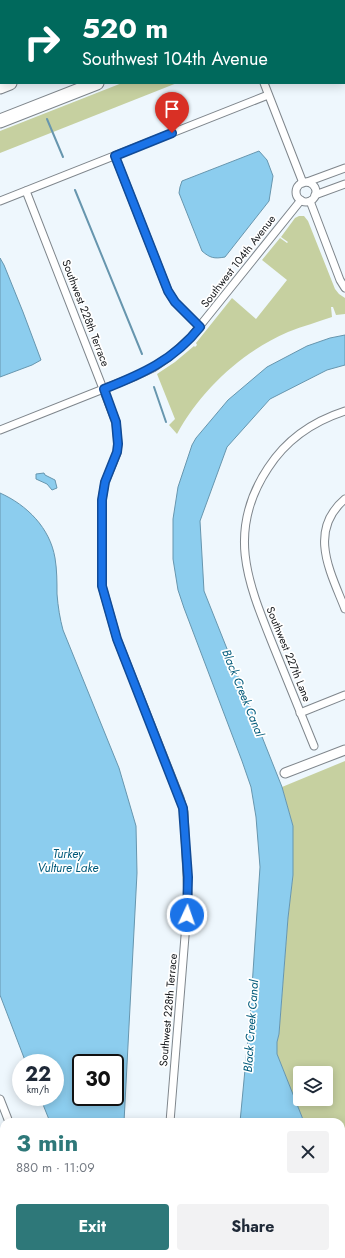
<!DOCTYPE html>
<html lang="en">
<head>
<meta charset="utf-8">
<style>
	body { margin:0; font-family:Jost,sans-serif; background:#f2f2f3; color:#1f2937; height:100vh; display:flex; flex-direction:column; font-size:15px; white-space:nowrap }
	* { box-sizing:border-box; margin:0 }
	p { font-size:13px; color:#747a83 }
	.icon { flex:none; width:22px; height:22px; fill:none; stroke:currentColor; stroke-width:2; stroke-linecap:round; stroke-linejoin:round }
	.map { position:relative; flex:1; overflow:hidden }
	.details { position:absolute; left:0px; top:1118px; width:345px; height:140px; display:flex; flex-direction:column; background:#fff; border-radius:12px 12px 0 0; box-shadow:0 2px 10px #0003 }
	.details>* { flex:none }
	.top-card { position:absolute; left:0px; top:0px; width:345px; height:84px; box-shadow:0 2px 10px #0003; background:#00695c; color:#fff; overflow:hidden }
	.fabs { position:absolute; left:293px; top:1066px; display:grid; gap:8px }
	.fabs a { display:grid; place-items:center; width:40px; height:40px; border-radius:4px; background:#fff; box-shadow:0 2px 10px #0003; font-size:20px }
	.speed { position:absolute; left:12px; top:1054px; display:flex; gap:8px; font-size:20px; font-weight:700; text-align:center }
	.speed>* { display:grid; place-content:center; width:52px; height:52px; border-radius:50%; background:#fff; box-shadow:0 2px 10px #0003; line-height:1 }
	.speed small { font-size:10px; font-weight:400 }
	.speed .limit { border:2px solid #111; border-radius:6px; background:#fff; color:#111 }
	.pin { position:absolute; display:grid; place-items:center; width:34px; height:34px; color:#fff; margin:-41px -17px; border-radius:50% 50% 50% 0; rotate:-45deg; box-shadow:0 0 4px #0007 }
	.pin .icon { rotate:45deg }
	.me { position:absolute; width:44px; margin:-22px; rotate:3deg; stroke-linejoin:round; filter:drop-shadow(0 0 3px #0008) }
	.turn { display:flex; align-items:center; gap:14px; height:84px; padding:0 16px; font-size:18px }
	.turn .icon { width:52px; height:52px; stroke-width:2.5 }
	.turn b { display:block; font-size:28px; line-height:34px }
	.round { display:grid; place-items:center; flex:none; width:42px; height:42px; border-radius:4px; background:#f2f2f3 }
	.headline { display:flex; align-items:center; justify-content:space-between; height:68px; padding:0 16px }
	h1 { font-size:24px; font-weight:700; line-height:30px; color:#2e7879 }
	.button { display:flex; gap:8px; margin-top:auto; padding:8px 16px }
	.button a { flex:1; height:46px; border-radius:4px; background:#2e7879; color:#fff; font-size:16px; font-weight:700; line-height:46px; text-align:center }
	.button a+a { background:#f2f2f3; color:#1f2937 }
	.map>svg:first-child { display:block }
</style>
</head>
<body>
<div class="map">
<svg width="345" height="1258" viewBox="0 0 345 1258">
	<rect width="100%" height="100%" fill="#eef7fd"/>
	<g fill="#c6d0a0" fill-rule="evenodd">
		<path d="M 122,83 L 177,83 L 0,153 L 0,131 Z"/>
		<path d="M 299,216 L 304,216 L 308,221 L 335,289 L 339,294 L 345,298 L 345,314 L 336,315 L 333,307 L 331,307 L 332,317 C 318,322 303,326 288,332 C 242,352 201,390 177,434 L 169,425 L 175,419 L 157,374 L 175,362 L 194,346 L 195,347 L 197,345 L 196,343 L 232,298 L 256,319 L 287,280 L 262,260 L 280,238 L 287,243 L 288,242 L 281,237 L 295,218 Z"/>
		<path d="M 345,761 L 345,1258 L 245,1258 L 247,1254 L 341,1254 L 341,1122 L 304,1122 L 277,1054 L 277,1042 L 279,1034 L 288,918 L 293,875 L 293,826 L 282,787 ZM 300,1073 L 326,1073 L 326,1099 L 300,1099 Z"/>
	</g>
	<g fill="#8ccdee" stroke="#6796ae" fill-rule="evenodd">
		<path d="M 259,151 L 267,160 L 273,176 L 269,201 L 225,257 C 214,259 210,258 202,251 L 179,193 L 180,187 L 182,181 Z"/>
		<path d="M 0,258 L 4,265 L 23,312 L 41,360 L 32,365 L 0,377 Z"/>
		<path d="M 345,335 L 345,365 L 327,370 L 270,399 L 227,447 L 200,521 L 204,591 L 282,787 L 293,826 L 293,875 L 288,918 L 279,1034 L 277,1042 L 277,1054 L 304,1122 L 240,1122 L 250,1017 L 260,867 L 256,817 L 251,787 L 242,761 L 184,608 L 178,590 L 173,559 L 173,519 L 178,487 L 192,445 L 196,438 L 228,400 L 267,367 L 307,346 L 330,338 Z"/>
		<path d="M 44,473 L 45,475 L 55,480 L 57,488 L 52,490 L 47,484 L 36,479 L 36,474 Z"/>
		<path d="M 0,493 C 27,505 50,528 55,558 C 57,570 57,582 57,594 C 58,607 60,619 63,630 L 119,768 L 136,826 L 137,873 L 124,1122 L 50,1122 L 40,1097 L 55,1097 L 55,1063 L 26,1063 L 0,995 ZM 81,1063 L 115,1063 L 115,1097 L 81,1097 Z"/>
		<path d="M 212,1254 L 247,1254 L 245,1258 L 210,1258 Z"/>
	</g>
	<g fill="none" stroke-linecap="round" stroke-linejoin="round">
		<g stroke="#6796ae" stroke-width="2">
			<path d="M 47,119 L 63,157"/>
			<path d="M 75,190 L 142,354"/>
			<path d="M 154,387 L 166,422"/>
		</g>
		<defs>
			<g id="minor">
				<path d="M 2,0 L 2,1"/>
				<path d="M 50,1 L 53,0"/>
				<path d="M 104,1 L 106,0"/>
				<path d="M 344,32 L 345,32"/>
				<path d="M 344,72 L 345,75"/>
				<path d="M 264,83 L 303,183"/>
				<path d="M 115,156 L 168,291 L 175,302 L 200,327"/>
				<path d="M 307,182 L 345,168"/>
				<circle cx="306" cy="192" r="10"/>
				<path d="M 26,191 L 116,422 L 118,444 L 117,453 L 105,482 L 102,500 L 102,586 L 117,639 L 180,798 L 184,812 L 188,899 L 170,1122"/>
				<path d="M 315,195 L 345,184"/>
				<path d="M 0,201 L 268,95"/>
				<path d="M 310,201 L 340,280 L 345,288"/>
				<path d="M 0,430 L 136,376 L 153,368 L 169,357 L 191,337 L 301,200"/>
				<path d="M 345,499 C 307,531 331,573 345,609"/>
				<path d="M 300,713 L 345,695"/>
				<path d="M 314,746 C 301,714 288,682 275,650 C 249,585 225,533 268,468 C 286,440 314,421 345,411"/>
				<path d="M 0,1099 L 9,1122"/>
				<path d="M 60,1254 L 62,1258"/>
				<path d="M 124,1258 L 127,1254"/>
			</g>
			<path id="tertiary" d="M 285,773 L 345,750"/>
			<g id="motorway">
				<path d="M 218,1 L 220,0"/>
				<path d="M 305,1 L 308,0"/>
				<path d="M 0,87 L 10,83"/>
				<path d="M 0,121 L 97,83"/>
			</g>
		</defs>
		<use href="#minor" stroke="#7f868c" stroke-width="9"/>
		<use href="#tertiary" stroke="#7f868c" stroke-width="11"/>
		<use href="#motorway" stroke="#7f868c" stroke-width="15"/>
		<use href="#minor" stroke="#fff" stroke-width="7"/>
		<use href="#tertiary" stroke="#fff" stroke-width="9"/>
		<use href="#motorway" stroke="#fff" stroke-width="13"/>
	</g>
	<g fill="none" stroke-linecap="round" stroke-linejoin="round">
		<defs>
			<path id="route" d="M 172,133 L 115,156 L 168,291 L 175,302 L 200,327 C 174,360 142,374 104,389 L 116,422 L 118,444 L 117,452 L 105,482 L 102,500 L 102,586 L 117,639 L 183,808 L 188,877 L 187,915"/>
		</defs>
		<use href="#route" stroke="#114b97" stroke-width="10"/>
		<use href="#route" stroke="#1a73e8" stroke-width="7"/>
	</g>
	<g text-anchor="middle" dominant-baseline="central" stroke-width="3.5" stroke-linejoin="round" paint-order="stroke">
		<g font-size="11" fill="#121518" stroke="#fff">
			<text transform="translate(238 261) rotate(-52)">Southwest 104th Avenue</text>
			<text transform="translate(86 313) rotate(69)">Southwest 228th Terrace</text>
			<text transform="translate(289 654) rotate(68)">Southwest 227th Lane</text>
			<text transform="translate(168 1010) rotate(-85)">Southwest 228th Terrace</text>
		</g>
		<g font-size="12" font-style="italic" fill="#015a7a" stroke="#fff">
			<text transform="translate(243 693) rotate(68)">Black Creek Canal</text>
			<text x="68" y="854">Turkey<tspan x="68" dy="14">Vulture Lake</tspan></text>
			<text transform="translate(251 1026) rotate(-86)">Black Creek Canal</text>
		</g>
	</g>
</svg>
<div class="fabs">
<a><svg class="icon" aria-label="layers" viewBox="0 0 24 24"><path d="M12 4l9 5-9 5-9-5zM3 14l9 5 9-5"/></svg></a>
</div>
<div class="speed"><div>22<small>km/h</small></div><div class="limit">30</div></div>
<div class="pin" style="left:172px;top:133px;background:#d93025"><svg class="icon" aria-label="arrive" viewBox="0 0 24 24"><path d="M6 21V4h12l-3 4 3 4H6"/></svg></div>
<svg class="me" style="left:187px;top:915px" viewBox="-20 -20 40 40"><circle r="17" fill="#1a73e8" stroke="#fff" stroke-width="3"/><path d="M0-11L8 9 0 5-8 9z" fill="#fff"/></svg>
<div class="top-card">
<div class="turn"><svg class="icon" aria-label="right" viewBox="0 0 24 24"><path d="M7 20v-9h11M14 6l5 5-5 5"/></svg><div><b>520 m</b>Southwest 104th Avenue</div></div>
</div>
<section class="details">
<div class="headline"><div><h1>3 min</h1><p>880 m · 11:09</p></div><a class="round"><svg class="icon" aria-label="close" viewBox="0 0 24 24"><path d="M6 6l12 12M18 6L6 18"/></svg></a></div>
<div class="button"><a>Exit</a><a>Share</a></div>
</section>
</div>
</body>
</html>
